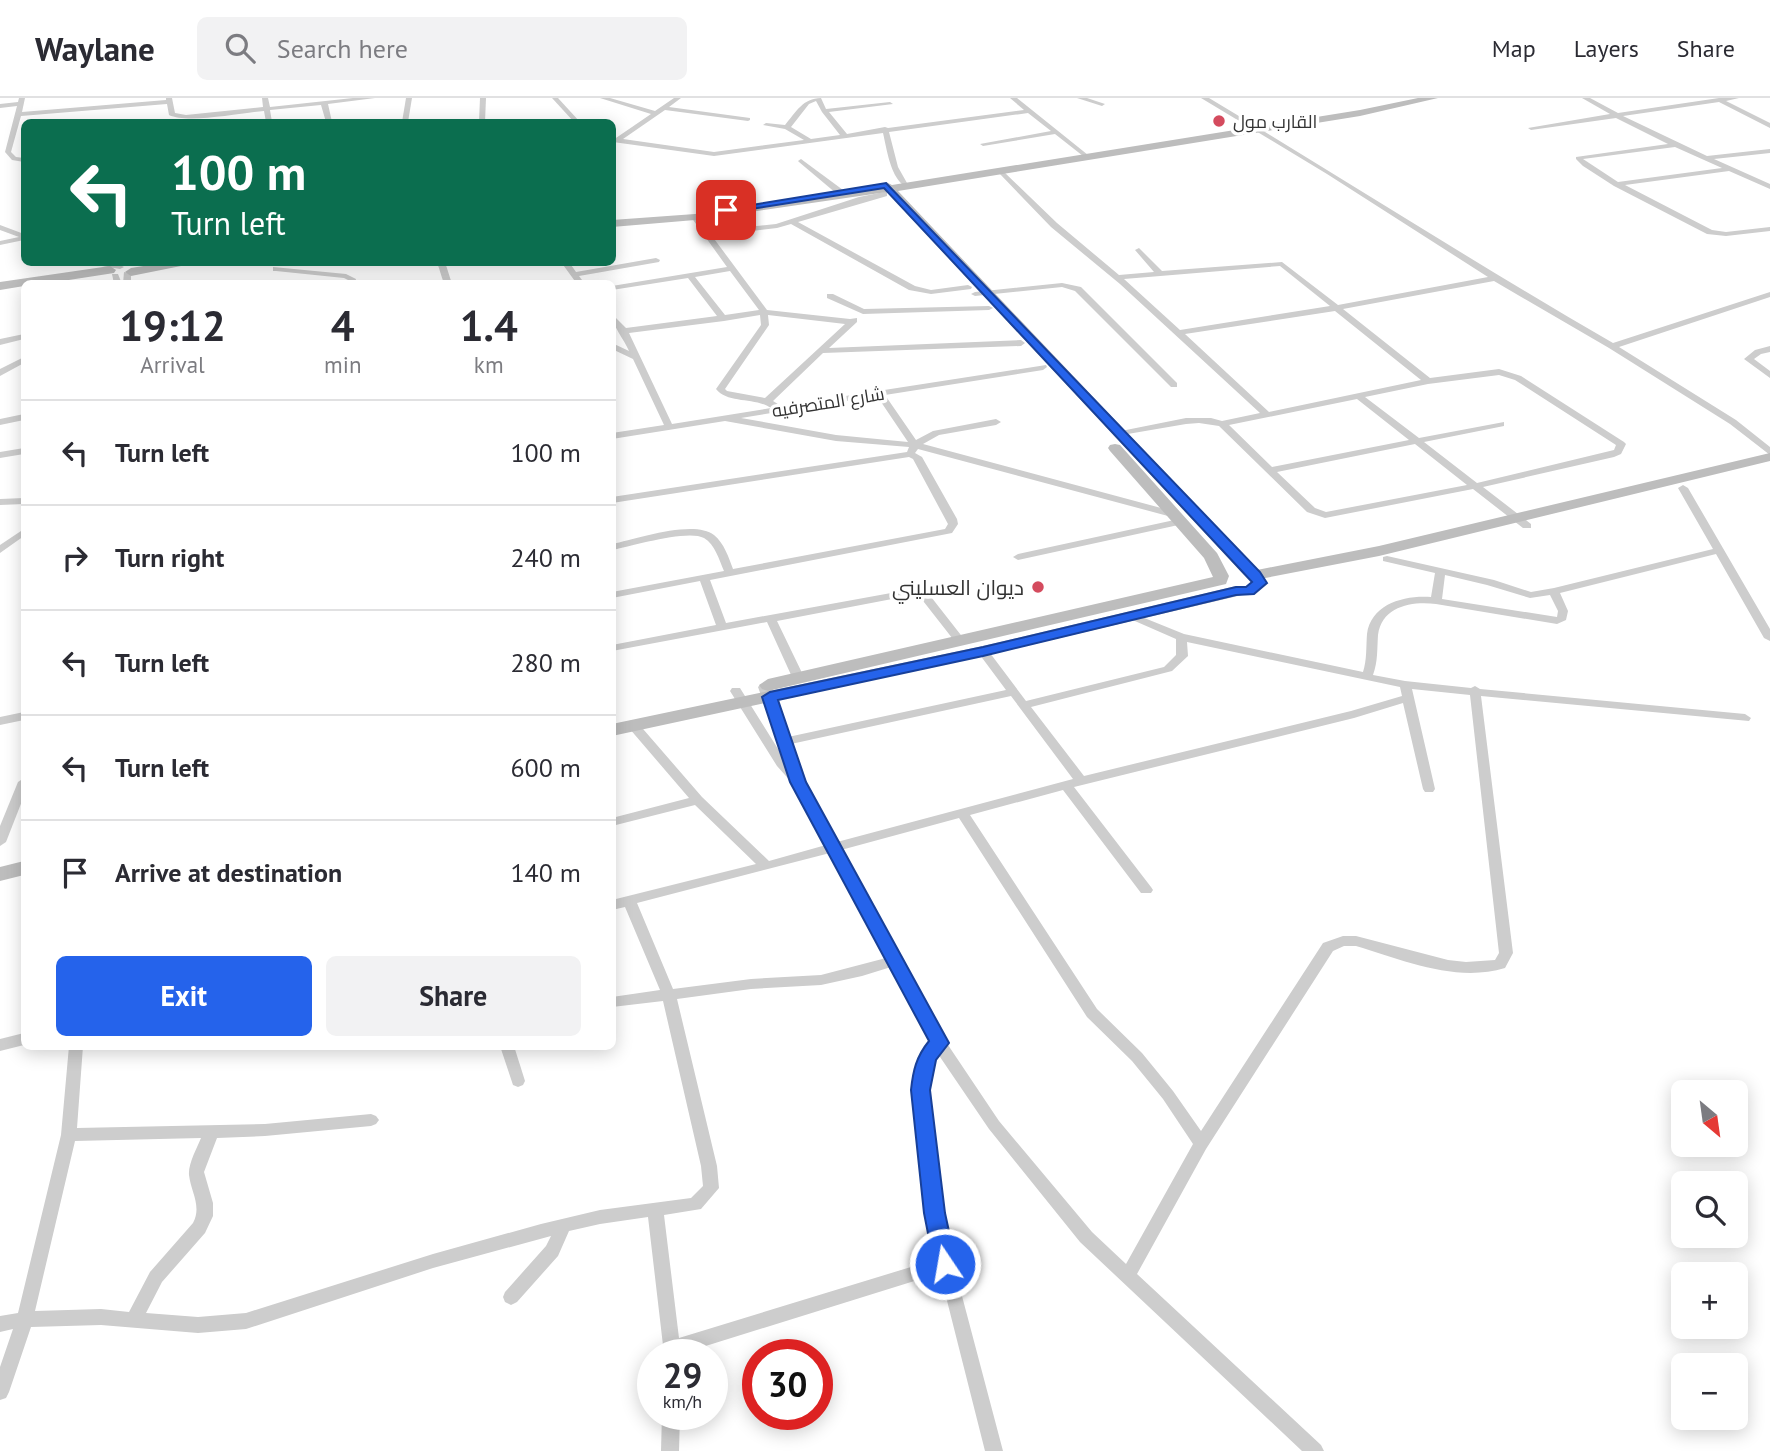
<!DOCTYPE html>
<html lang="en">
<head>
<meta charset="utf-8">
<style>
	body { margin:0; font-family:"PT Sans",Cairo,sans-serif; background:#f2f2f3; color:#2b2b33; height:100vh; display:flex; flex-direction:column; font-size:26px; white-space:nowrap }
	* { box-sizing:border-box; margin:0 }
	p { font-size:23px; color:#7c7c81 }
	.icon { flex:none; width:38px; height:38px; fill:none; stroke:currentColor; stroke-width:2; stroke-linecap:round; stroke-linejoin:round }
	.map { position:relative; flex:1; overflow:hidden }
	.sheet { position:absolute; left:21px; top:182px; width:595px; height:770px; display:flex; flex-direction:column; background:#fff; border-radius:10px; box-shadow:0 4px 18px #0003 }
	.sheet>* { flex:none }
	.hud { position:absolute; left:21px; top:21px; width:595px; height:147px; border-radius:10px; box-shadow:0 4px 18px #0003; background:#0b6e4f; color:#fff; overflow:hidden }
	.needle { width:46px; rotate:151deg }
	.tools { position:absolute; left:1671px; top:982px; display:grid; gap:14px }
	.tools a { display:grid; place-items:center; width:77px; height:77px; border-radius:10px; background:#fff; box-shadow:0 4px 18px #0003; font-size:35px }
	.speed { position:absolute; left:637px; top:1241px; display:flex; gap:14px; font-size:35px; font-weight:700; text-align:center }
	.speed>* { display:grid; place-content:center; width:91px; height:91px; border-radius:50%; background:#fff; box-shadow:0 4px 18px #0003; line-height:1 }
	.speed small { font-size:18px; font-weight:400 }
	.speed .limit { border:10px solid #d22; background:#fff; color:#111 }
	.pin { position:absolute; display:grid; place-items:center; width:60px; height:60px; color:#fff; margin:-30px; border-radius:14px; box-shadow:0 4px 10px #0006 }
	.me { position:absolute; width:77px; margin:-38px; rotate:348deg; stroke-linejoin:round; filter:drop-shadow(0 0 5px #0008) }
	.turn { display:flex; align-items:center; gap:24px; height:147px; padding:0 35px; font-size:32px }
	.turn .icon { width:91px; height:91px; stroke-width:2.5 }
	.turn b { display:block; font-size:49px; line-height:60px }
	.eta { display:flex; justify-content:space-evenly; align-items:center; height:119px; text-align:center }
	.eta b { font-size:42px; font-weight:700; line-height:49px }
	.button { display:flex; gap:14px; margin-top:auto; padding:14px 35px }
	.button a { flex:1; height:80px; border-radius:10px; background:#2563eb; color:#fff; font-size:28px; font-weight:700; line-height:80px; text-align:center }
	.button a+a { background:#f2f2f3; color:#2b2b33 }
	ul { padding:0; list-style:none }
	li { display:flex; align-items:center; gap:21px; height:105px; padding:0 35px; border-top:2px solid #e1e1e2 }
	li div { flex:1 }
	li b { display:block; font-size:26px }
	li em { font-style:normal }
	header { display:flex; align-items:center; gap:42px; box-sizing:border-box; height:98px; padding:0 35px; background:#fff; border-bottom:2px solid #e1e1e2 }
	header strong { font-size:33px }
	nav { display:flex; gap:38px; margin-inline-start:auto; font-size:24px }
	.search { width:490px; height:63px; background:#f2f2f3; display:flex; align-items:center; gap:18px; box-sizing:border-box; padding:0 24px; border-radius:10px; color:#7c7c81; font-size:26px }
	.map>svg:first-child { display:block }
</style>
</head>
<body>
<header>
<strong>Waylane</strong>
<div class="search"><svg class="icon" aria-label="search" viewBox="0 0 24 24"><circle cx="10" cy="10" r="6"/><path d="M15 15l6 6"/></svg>Search here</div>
<nav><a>Map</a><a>Layers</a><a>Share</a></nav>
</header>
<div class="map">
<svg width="1770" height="1353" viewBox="0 0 1770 1353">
	<rect width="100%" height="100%" fill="#fff"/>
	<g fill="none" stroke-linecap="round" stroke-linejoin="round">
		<g fill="#cdcdcd" fill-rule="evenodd">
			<path d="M 19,0 L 25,0 L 22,14 L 166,2 L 166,0 L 172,0 L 175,15 L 186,17 L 263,9 L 262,0 L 268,0 L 270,9 L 353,0 L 375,0 L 328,6 L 332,24 L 326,24 L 321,7 L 270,12 L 272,24 L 266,24 L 264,13 C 240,15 188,26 169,17 L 167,6 L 21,18 L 11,54 L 16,59 L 24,60 L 24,64 L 12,62 L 5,54 L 17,8 L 0,10 L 0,6 L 18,4 Z"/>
			<path d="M 406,0 L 412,0 L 408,24 L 402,24 Z"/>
			<path d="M 480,0 L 486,0 L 485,24 L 479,24 Z"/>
			<path d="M 552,0 L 558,0 L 580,24 L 574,24 Z"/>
			<path d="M 600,0 L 610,0 L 655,13 L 674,0 L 681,0 L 669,9 L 750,20 L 750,22 L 748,23 L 665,12 L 623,41 L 714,54 L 804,42 L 785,31 L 763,27 L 766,25 L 785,27 C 796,14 803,0 821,0 L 826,11 L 890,4 L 893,6 L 829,14 L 847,36 L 885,29 L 888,30 L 1024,12 L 1010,0 L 1017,0 L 1088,57 L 1083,58 L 1055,36 L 983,48 L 980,46 L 1051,33 L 1028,15 L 889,34 L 898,69 L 907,85 L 903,87 C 890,76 887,52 883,35 L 714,58 L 613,44 L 613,42 L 651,16 ZM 816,3 L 822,14 L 840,37 L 811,41 L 791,29 L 809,6 Z"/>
			<path d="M 1077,0 L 1087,0 L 1105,6 L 1102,8 Z"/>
			<path d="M 1201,0 L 1209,0 C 1344,81 1476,166 1613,245 L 1770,194 L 1770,199 L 1619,249 L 1736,322 L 1770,349 L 1770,357 L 1730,326 L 1609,250 L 1494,183 L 1343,211 L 1430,280 L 1499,271 L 1521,278 L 1624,344 L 1626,346 L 1621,356 L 1614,359 L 1483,389 L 1531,426 L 1531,430 L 1523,430 L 1473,391 L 1325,420 L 1307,414 L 1219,328 L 1199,325 L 1186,326 L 1116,338 L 1116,334 L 1186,320 L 1211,320 L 1222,323 L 1260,315 L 1120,186 L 1051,129 L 999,75 L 999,73 L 1003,73 L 1057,125 L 1119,177 L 1154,174 L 1135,152 L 1139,150 L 1162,173 L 1282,164 L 1338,207 L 1488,179 L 1327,76 ZM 1280,168 L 1330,208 L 1180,232 L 1124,181 ZM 1335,213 L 1421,282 L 1269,314 L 1185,236 ZM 1499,277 L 1515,282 L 1616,347 L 1614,352 L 1477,385 L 1424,344 L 1504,328 L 1504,324 L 1419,340 L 1365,299 L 1428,286 ZM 1357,301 L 1409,342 L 1272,369 L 1229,327 ZM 1415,346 L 1467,387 L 1326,414 L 1315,410 L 1277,374 Z"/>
			<path d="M 1582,0 L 1590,0 L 1618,15 L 1719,0 L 1739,0 L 1726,3 L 1770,25 L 1770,30 L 1719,4 L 1623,18 L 1707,58 L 1770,51 L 1770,55 L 1714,61 L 1770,86 L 1770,91 L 1729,73 L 1625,87 L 1712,132 L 1726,134 L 1770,129 L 1770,133 L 1726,138 L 1707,136 L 1614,88 L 1583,68 L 1576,61 L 1576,59 L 1668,46 L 1616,20 L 1531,32 L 1528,30 L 1610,16 ZM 1675,49 L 1722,70 L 1618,84 L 1583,61 Z"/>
			<path d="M 801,61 L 843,92 L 843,96 L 837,96 L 799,64 L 798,63 Z"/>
			<path d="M 884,94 L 887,94 L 887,98 L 798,124 L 915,188 L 931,192 L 968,187 L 972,189 L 971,191 L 931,196 L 909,192 L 791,126 L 777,130 L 712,138 L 767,212 L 850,221 L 857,220 L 857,224 L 829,250 L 1021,242 L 1025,245 L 1021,248 L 823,255 L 773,303 L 781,308 L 1046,267 L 1047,269 L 1043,272 L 885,297 L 916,342 L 933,333 L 996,321 L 1001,324 L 996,327 L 939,337 L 923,346 L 1176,414 L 1177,416 L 1172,419 L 1168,418 L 918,351 L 915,355 L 922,359 L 957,421 L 958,426 L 952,435 L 710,482 L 726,525 L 913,491 L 928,495 L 964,541 L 966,543 L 964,545 L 956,545 L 920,499 L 913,497 L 777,523 L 804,579 L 798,582 L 792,579 L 767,524 L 612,553 L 612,547 L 716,527 L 700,483 L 612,500 L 612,494 L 724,473 C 719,462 715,446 704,440 C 688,431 632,448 612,452 L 612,446 C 636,441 694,421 714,437 C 724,445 729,460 733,471 L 945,431 L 948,426 L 913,361 L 909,359 L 612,405 L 612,399 L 907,354 L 909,349 L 836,343 L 725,323 L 612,341 L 612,335 L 664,327 L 633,261 L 612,251 L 612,245 L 629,253 C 624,241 612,228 612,216 L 626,230 L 717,218 L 688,180 L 612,192 L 612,188 L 727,169 L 691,119 L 692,117 L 698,117 L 709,133 L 776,126 L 859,99 ZM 730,173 L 759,212 L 725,217 L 695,179 ZM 760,217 L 761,227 L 716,291 C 728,306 755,299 771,310 L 672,326 L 629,235 L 724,223 ZM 768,217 L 845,226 L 765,300 L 727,293 L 725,291 L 769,227 ZM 877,298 L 908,344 L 836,337 L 741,320 Z"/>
			<path d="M 0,127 L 24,136 L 24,142 L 0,147 L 0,143 L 19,139 L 0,132 Z"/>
			<path d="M 656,160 L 660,162 L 659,164 L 579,178 L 585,186 L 577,186 L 561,164 L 569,164 L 576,174 Z"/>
			<path d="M 99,164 L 120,167 L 124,169 L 120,171 L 102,168 L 99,168 Z"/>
			<path d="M 437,164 L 445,164 L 452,186 L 444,186 Z"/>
			<path d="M 273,169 L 346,176 L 356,181 L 355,186 L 347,186 L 348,182 L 344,180 L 276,173 L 273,173 Z"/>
			<path d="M 124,174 L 131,176 L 131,186 L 123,186 Z"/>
			<path d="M 112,176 L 118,176 L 122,186 L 114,186 Z"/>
			<path d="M 1062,185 L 1081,189 L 1177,285 L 1177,289 L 1171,289 L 1075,193 L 1062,189 L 975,198 L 971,196 L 975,194 Z"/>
			<path d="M 827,196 L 833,196 L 864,211 L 989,208 L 993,210 L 989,212 L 863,216 L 827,200 Z"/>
			<path d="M 24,236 L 24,241 L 0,247 L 0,241 Z"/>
			<path d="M 1770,248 L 1770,254 L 1761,256 L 1754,261 L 1770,273 L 1770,280 L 1744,261 L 1755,252 Z"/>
			<path d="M 24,259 L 24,265 L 0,278 L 0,271 Z"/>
			<path d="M 24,316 L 24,322 L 0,327 L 0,321 Z"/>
			<path d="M 24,350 L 24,356 L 0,360 L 0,354 Z"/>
			<path d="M 1683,387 L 1688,390 L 1770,531 L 1770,543 L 1764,540 L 1716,456 L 1560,495 L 1568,513 L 1566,522 L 1557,526 L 1436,506 C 1412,503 1382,508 1378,537 C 1377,551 1378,563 1373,577 L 1405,583 L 1471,590 L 1475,588 L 1480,591 L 1745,616 L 1751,620 L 1749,623 L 1481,598 L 1513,855 L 1505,870 C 1456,885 1403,862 1356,848 L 1344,848 L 1333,853 L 1206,1051 L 1137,1176 L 1321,1347 L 1324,1353 L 1302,1353 L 1080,1144 L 989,1031 L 938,956 L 932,968 L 928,989 L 938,1081 L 962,1198 L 1003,1353 L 985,1353 L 940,1175 L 680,1256 L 664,1256 L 648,1119 L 600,1126 L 569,1133 L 558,1158 L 517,1204 L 511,1207 L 505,1204 L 503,1199 L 505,1194 L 546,1148 L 551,1138 L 433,1170 L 246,1231 L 198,1235 L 101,1227 L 31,1229 L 9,1294 L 6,1300 L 0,1302 L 0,1269 L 13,1231 L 0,1234 L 0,1218 L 18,1215 L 61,1037 L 69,948 L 83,948 L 77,1030 L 265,1026 L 371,1016 L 376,1018 L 379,1022 L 376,1026 L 371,1028 L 265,1038 L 217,1040 L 204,1074 L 213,1105 L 213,1118 L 205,1135 L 162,1184 L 146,1215 L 198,1219 L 246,1215 L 433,1156 L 541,1126 L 600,1112 L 691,1100 L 703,1088 L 701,1068 L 663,903 L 612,909 L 612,899 L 660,892 L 625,809 L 612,812 L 612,802 L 756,766 L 695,707 L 612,728 L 612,720 L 689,700 L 629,630 L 627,627 L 629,624 L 637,624 L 702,699 L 769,763 L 826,747 L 793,686 L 777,668 L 730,593 L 732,590 L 740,590 L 783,659 L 758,589 L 760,587 L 764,585 L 770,589 L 788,639 L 1006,592 L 977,553 L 983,550 L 987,551 L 1026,603 L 1164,569 L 1176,557 L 1176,541 L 1128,520 L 1127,518 L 1132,515 L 1184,536 L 1363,574 C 1367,562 1366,549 1367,536 C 1371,506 1404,497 1431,499 L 1435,475 L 1383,463 L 1383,459 L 1387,458 L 1494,482 L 1531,494 L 1554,490 L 1713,451 L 1678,390 ZM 1445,477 L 1487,487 L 1530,500 L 1550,497 L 1558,513 L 1557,519 L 1442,501 ZM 1187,544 L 1400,589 L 1402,598 L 1351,613 L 1084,678 L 1031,609 L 1172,573 L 1188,558 ZM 1412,591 L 1470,597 L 1499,855 L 1495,862 L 1466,864 L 1448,862 L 1356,838 L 1343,838 L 1323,845 L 1201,1033 L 1173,993 L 1142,955 L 1097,911 L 970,717 L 1063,692 L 1141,795 L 1151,795 L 1153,792 L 1151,789 L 1074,689 L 1354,620 L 1403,605 L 1423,691 L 1425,694 L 1433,694 L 1435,691 ZM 1011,598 L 1073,681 L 837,744 L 802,681 L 791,646 ZM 959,720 L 1087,919 L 1132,963 L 1163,1001 L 1193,1046 L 1126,1166 L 1092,1134 L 999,1023 L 944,941 L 903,865 L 904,862 L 899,857 L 841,752 ZM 830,755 L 886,860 L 821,877 L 751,881 L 673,891 L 637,805 ZM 891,869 L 931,944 L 917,968 L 913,997 L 922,1081 L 937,1161 L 679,1240 L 664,1117 L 701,1111 L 719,1090 L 717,1068 L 677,901 L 751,891 L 821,887 L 862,878 ZM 201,1040 C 197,1050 188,1066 189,1077 C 191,1094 202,1108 193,1125 L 150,1174 L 129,1214 L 101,1211 L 35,1213 L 75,1043 Z"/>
			<path d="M 24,400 L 24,406 L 0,407 L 0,401 Z"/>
			<path d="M 1179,421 L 1183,422 L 1183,426 L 1018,462 L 1013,459 L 1018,456 Z"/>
			<path d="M 24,431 L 24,438 L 0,455 L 0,447 Z"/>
			<path d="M 24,614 L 24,622 L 0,627 L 0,619 Z"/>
			<path d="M 24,680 L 24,698 L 6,744 L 0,748 L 0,728 L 18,684 Z"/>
			<path d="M 24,935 L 24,947 L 0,953 L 0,941 Z"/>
			<path d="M 500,948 L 514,948 L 525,983 L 523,987 L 518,989 L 513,987 Z"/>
			<path d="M 662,1316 L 680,1316 L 679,1353 L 661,1353 Z"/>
		</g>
		<g fill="#bdbdbd" fill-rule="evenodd">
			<path d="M 1418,0 L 1438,0 L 1360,18 L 898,93 L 1257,472 L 1379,448 L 1770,355 L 1770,363 L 1379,458 L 1255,482 L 1244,477 L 887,94 L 695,122 L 612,129 L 612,122 L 695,116 L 881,88 L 886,84 L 892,87 L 1360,12 Z"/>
			<path d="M 168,164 L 201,164 L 131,178 L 125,174 L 131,170 Z"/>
			<path d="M 110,168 L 116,172 L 114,175 L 43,186 L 24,186 L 24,188 L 0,192 L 0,184 Z"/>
			<path d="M 1115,346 L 1120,347 L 1217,455 L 1229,478 L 1226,486 L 768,593 L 762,591 L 759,587 L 768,581 L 1213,479 L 1204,460 L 1110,353 L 1108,350 L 1110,347 Z"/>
			<path d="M 1236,488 L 1242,489 L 1244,493 L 1242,497 L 983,558 L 612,638 L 612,626 L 983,548 Z"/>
			<path d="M 24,763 L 24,777 L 0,783 L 0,769 Z"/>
		</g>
	</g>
	<path fill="#2563eb" stroke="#184099" stroke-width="2" d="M 886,85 L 1260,474 L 1267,485 L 1254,496 L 1236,497 L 983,558 L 778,602 L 806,684 L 949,945 L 936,962 L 930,992 L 945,1115 L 956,1166 L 953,1173 L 945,1176 L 937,1173 L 934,1166 L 924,1115 L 911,992 C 913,973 916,959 929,943 L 790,684 L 762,599 L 770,594 L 983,549 L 1236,489 L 1246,489 L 1252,484 L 884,90 L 726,115 L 721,112 Z"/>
	<g fill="#d44b5e" stroke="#fff" stroke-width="2.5">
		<circle cx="1219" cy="23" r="7"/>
		<circle cx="1038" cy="489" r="7"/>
	</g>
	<g text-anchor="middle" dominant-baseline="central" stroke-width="7" stroke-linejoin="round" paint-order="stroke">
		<g font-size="18" fill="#333" stroke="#fff" text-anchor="start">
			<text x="1233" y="23">القارب مول</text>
		</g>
		<g font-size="18" fill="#333" stroke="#fff">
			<text transform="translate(828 304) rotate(-9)">شارع المتصرفيه</text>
		</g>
		<g font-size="21" fill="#333" stroke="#fff" text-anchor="end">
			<text x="1024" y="489">ديوان العسليني</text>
		</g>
	</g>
</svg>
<div class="tools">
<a><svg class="needle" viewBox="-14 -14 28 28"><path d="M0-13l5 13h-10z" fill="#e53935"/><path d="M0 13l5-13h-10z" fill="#7c7c81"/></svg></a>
<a><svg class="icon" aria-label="search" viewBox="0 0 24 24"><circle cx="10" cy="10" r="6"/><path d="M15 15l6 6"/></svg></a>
<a>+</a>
<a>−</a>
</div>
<div class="speed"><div>29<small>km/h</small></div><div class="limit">30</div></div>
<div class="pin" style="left:726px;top:112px;background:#d93025"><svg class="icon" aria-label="arrive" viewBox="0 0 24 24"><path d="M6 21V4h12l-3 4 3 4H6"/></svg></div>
<svg class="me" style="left:945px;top:1166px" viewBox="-20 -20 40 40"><circle r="17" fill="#2563eb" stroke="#fff" stroke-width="3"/><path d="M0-11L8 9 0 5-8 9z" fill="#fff"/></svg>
<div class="hud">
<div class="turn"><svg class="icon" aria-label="left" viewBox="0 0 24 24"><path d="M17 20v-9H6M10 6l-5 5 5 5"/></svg><div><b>100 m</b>Turn left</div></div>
</div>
<section class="sheet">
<div class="eta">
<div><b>19:12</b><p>Arrival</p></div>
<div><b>4</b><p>min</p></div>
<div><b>1.4</b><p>km</p></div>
</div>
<ul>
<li><svg class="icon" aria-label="left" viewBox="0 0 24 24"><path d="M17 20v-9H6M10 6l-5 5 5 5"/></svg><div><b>Turn left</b></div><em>100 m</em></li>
<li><svg class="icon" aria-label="right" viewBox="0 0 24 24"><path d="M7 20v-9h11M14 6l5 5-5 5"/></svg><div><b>Turn right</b></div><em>240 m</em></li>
<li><svg class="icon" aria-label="left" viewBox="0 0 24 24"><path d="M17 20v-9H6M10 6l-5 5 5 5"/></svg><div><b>Turn left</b></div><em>280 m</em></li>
<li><svg class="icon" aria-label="left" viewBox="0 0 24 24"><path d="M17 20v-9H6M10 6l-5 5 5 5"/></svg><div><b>Turn left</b></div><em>600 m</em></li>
<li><svg class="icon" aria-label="arrive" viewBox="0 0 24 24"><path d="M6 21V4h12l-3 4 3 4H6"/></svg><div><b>Arrive at destination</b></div><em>140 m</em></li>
</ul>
<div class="button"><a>Exit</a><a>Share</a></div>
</section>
</div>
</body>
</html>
